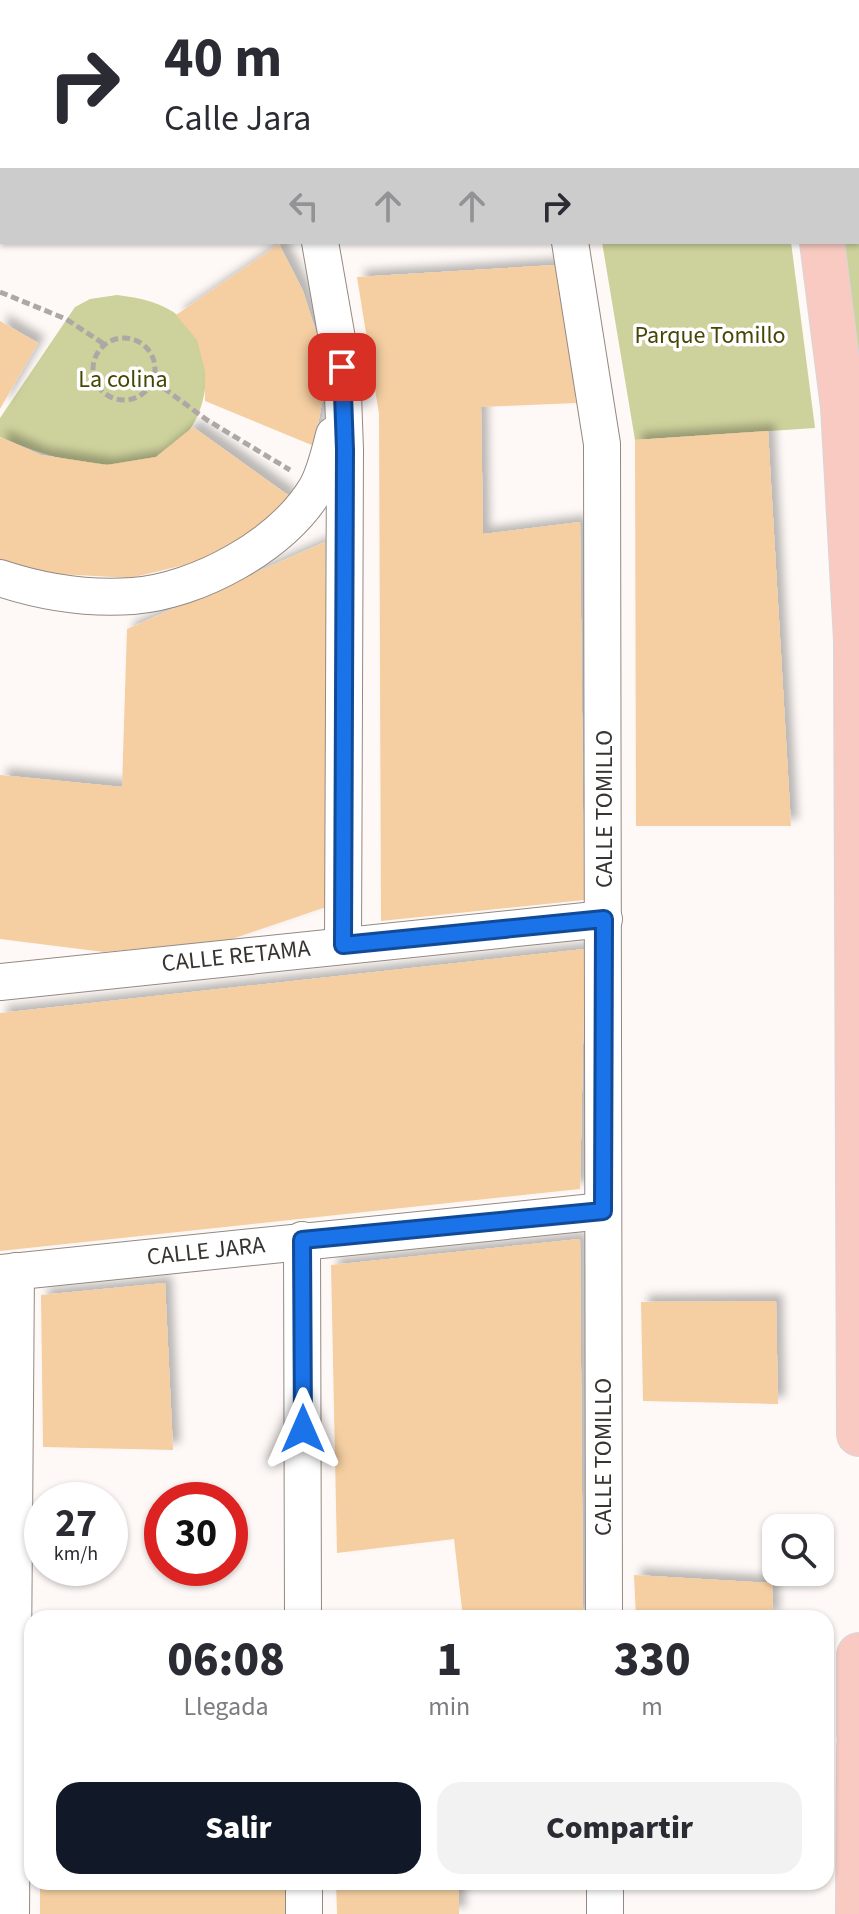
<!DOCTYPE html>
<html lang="es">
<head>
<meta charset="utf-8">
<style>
	body { margin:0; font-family:"Source Sans 3",sans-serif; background:#f2f2f3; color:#2b2b33; height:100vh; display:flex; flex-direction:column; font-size:30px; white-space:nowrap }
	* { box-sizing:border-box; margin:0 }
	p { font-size:26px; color:#7c7c81 }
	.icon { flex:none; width:44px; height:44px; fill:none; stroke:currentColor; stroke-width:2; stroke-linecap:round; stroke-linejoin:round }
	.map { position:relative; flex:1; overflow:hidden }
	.details { position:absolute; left:24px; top:1610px; width:810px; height:280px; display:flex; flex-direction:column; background:#fff; border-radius:24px; box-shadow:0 2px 6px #0004 }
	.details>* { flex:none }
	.guide { position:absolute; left:0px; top:0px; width:860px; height:244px; box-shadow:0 2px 6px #0004; background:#fff; color:#2b2b33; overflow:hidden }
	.controls { position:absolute; left:762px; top:1514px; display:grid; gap:16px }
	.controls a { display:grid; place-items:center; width:72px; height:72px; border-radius:16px; background:#fff; box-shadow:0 2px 6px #0004; font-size:40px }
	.speed { position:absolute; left:24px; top:1482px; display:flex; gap:16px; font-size:40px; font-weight:700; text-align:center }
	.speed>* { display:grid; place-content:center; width:104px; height:104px; border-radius:50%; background:#fff; box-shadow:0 2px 6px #0004; line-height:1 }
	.speed small { font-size:20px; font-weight:400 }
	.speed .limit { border:12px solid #d22; background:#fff; color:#111 }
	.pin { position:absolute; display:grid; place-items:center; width:68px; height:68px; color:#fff; margin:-34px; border-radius:16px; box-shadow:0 4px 12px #0006 }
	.me { position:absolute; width:88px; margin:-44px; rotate:0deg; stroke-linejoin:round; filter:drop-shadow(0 0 6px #0008) }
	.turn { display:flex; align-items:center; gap:28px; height:168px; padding:0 32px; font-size:36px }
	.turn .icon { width:104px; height:104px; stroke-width:2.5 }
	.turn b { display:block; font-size:56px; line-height:68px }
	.lanes { display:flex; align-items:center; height:76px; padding:0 32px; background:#0003; justify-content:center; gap:40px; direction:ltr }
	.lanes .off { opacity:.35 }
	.eta { display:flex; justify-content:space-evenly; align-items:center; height:136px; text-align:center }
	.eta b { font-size:48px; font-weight:800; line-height:56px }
	.primary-button { display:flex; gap:16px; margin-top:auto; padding:16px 32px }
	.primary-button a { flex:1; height:92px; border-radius:24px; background:#111827; color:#fff; font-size:32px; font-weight:800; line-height:92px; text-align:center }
	.primary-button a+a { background:#f2f2f3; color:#2b2b33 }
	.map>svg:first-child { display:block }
</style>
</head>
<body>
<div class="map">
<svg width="859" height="1914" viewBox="0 0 859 1914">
	<defs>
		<filter id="shadow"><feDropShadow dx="7" dy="-7" stdDeviation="4" flood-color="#0004"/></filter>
	</defs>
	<rect width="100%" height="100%" fill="#fef9f6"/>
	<g fill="#cdd19b">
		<path d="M 786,0 L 859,0 L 859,508 L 820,242 L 858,242 L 858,2 Z"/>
		<path d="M 602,242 L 791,242 L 815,428 L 635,440 Z"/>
		<path d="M 117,295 C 140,298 162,302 180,317 C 224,355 209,437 156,457 C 106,476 46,457 0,437 L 0,418 L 75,307 L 90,299 Z"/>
	</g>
	<g fill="#f5cfa2" filter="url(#shadow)">
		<path d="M 279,244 L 303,291 L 328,370 L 314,446 L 205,401 L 205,371 L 197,340 L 176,315 Z"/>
		<path d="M 556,265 L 576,403 L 481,407 L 483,534 L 580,522 L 584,900 L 381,921 L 379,414 L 357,277 Z"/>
		<path d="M 0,321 L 38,343 L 0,409 Z"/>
		<path d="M 193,427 L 292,498 L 247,540 L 193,563 L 130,578 L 40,573 L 0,561 L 0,437 L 41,455 L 107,465 L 156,457 Z"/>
		<path d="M 768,431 L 791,826 L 636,826 L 635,440 Z"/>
		<path d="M 325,542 L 329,906 L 229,940 L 104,952 L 0,939 L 0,775 L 122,787 L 127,629 Z"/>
		<path d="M 585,949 L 580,1189 L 0,1251 L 0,1013 Z"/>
		<path d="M 580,1239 L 583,1618 L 463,1618 L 454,1539 L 337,1553 L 331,1265 Z"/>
		<path d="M 165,1283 L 173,1450 L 43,1447 L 41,1295 Z"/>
		<path d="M 776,1301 L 778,1404 L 643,1401 L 641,1302 Z"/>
		<path d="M 634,1575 L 772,1583 L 773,1618 L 636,1618 Z"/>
		<rect x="40" y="1882" width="245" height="32"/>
		<path d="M 336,1882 L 459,1882 L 459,1914 L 337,1914 Z"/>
	</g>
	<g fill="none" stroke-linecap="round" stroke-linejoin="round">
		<defs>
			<g id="minor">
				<path d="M 278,0 L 278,2"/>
				<path d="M 528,0 L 528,2"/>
				<path d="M 0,44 L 2,44"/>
				<path d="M 320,242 L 342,367 L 345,450 L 343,945"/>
				<path d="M 570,242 L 602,444 L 604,1618"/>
				<path d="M 0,578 C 42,592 89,599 133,596 C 198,591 283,545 317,487 C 325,472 330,451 334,435"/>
				<path d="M 0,982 L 604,919"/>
				<path d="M 302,1240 L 303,1618"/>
				<path d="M 0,1273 L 603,1211"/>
				<path d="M 304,1882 L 304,1914"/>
				<path d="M 605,1882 L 605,1914"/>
				<path d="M 11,1914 L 16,1271"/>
			</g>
			<g id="highway">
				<path d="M 785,0 L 785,2"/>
				<path d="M 822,242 L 843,407 L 856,640 L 859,1434"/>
				<path d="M 859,1655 L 859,1734"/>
				<path d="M 858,1914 L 859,1745"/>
			</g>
		</defs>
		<use href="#minor" stroke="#948982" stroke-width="38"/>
		<use href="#highway" stroke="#d7d6d6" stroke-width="46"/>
		<g stroke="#ada8a5" stroke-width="5" stroke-dasharray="8 4" stroke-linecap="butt">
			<path d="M 0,292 L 66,319 L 104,344"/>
			<circle cx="124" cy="369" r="31"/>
			<path d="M 154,381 L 207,420 L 290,470"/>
		</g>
		<use href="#minor" stroke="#fff" stroke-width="36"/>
		<use href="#highway" stroke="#f8cac1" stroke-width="44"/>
	</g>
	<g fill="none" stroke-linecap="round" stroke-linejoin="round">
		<defs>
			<path id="route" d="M 303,1429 L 302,1240 L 603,1211 L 604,919 L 343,945 L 345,450 L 342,367"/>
		</defs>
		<use href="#route" stroke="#114b97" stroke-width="20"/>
		<use href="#route" stroke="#1a73e8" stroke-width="14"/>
	</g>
	<g text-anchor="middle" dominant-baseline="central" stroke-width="7" stroke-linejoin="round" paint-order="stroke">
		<g font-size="24" fill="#454704" stroke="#fff">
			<text x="710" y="335">Parque Tomillo</text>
			<text x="123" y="379">La colina</text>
		</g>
		<g font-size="24" fill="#383431" stroke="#fff">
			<text transform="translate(604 809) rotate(-90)">CALLE TOMILLO</text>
			<text transform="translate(236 956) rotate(-6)">CALLE RETAMA</text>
			<text transform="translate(206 1251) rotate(-6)">CALLE JARA</text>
			<text transform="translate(603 1457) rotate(-90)">CALLE TOMILLO</text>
		</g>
	</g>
</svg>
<div class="controls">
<a><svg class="icon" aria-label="search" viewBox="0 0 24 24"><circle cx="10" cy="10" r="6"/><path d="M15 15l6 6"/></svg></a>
</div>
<div class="speed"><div>27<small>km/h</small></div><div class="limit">30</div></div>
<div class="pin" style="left:342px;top:367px;background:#d93025"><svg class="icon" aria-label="arrive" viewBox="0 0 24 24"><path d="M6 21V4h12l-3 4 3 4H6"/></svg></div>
<svg class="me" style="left:303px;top:1429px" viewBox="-20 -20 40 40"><path d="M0-17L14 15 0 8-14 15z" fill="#1a73e8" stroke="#fff" stroke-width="4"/></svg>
<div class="guide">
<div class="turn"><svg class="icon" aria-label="right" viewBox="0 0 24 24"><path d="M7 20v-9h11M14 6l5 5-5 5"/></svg><div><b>40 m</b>Calle Jara</div></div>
<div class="lanes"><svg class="icon off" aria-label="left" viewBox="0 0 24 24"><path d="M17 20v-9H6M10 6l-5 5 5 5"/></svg><svg class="icon off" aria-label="ahead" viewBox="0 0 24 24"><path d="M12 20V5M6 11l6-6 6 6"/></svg><svg class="icon off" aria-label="ahead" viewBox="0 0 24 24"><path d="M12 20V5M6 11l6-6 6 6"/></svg><svg class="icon" aria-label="right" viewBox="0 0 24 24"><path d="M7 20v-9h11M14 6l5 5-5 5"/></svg></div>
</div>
<section class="details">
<div class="eta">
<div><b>06:08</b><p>Llegada</p></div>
<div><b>1</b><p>min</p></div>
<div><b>330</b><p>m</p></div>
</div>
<div class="primary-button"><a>Salir</a><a>Compartir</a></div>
</section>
</div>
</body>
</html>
